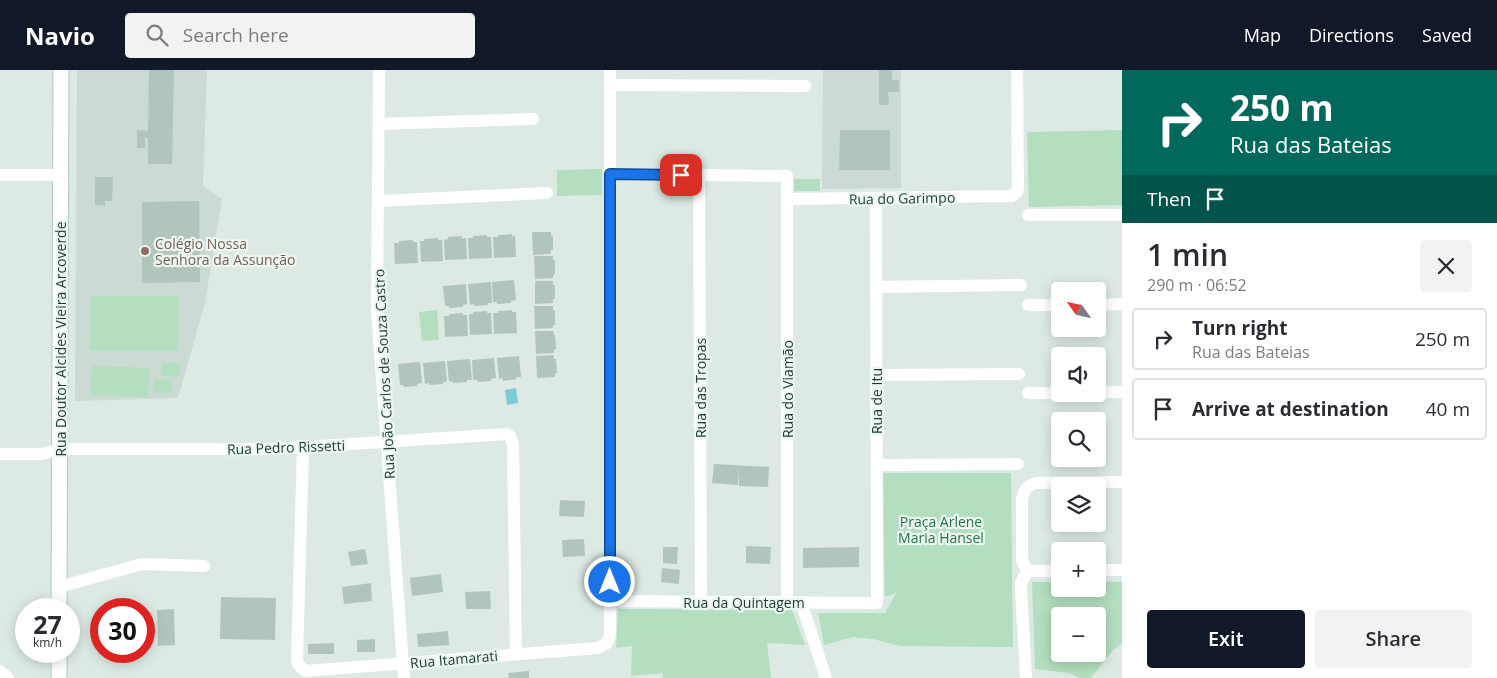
<!DOCTYPE html>
<html lang="en">
<head>
<meta charset="utf-8">
<style>
	body { margin:0; font-family:"Open Sans",sans-serif; background:#f2f2f3; color:#2b2b33; height:100vh; display:flex; flex-direction:column; font-size:19px; white-space:nowrap }
	* { box-sizing:border-box; margin:0 }
	p { font-size:16px; color:#7c7c81 }
	.icon { flex:none; width:28px; height:28px; fill:none; stroke:currentColor; stroke-width:2; stroke-linecap:round; stroke-linejoin:round }
	.map { position:relative; flex:1; overflow:hidden }
	.details { display:flex; flex-direction:column; background:#fff; width:375px }
	.details>* { flex:none }
	.guide { background:#00695c; color:#fff; overflow:hidden }
	.needle { width:32px; rotate:304deg }
	.tools { position:absolute; left:1051px; top:212px; display:grid; gap:10px }
	.tools a { display:grid; place-items:center; width:55px; height:55px; border-radius:5px; background:#fff; box-shadow:0 2px 12px #0003; font-size:25px }
	.speed { position:absolute; left:15px; top:528px; display:flex; gap:10px; font-size:25px; font-weight:700; text-align:center }
	.speed>* { display:grid; place-content:center; width:65px; height:65px; border-radius:50%; background:#fff; box-shadow:0 2px 12px #0003; line-height:1 }
	.speed small { font-size:12px; font-weight:400 }
	.speed .limit { border:8px solid #d22; background:#fff; color:#111 }
	.pin { position:absolute; display:grid; place-items:center; width:42px; height:42px; color:#fff; margin:-21px; border-radius:10px; box-shadow:0 2px 8px #0006 }
	.me { position:absolute; width:55px; margin:-28px; rotate:0deg; stroke-linejoin:round; filter:drop-shadow(0 0 4px #0008) }
	.turn { display:flex; align-items:center; gap:18px; height:105px; padding:0 25px; font-size:22px }
	.turn .icon { width:65px; height:65px; stroke-width:2.5 }
	.turn b { display:block; font-size:35px; line-height:42px }
	.then { display:flex; align-items:center; height:48px; padding:0 25px; background:#0003; gap:10px; font-size:19px }
	.round { display:grid; place-items:center; flex:none; width:52px; height:52px; border-radius:5px; background:#f2f2f3 }
	.summary { display:flex; align-items:center; justify-content:space-between; height:85px; padding:0 25px }
	h1 { font-size:30px; font-weight:600; line-height:38px }
	.action { display:flex; gap:10px; margin-top:auto; padding:10px 25px }
	.action a { flex:1; height:58px; border-radius:5px; background:#111827; color:#fff; font-size:20px; font-weight:600; line-height:58px; text-align:center }
	.action a+a { background:#f2f2f3; color:#2b2b33 }
	ul { padding:0; list-style:none }
	li { display:flex; align-items:center; gap:15px; height:62px; margin:0 10px 8px; padding:0 15px; border:2px solid #e1e1e2; border-radius:5px }
	li div { flex:1 }
	li b { display:block; font-size:19px }
	li em { font-style:normal }
	header { display:flex; align-items:center; gap:30px; box-sizing:border-box; height:70px; padding:0 25px; background:#111827; color:#fff }
	header strong { font-size:24px }
	nav { display:flex; gap:28px; margin-inline-start:auto; font-size:18px }
	.search { width:350px; height:45px; background:#f2f2f3; display:flex; align-items:center; gap:12px; box-sizing:border-box; padding:0 18px; border-radius:5px; color:#7c7c81; font-size:19px }
	main { display:flex; flex:1; min-height:0 }
	.map>svg:first-child { display:block }
</style>
</head>
<body>
<header>
<strong>Navio</strong>
<div class="search"><svg class="icon" aria-label="search" viewBox="0 0 24 24"><circle cx="10" cy="10" r="6"/><path d="M15 15l6 6"/></svg>Search here</div>
<nav><a>Map</a><a>Directions</a><a>Saved</a></nav>
</header>
<main>
<div class="map">
<svg width="1122" height="608" viewBox="0 0 1122 608">
	<rect width="100%" height="100%" fill="#ddeae4"/>
	<g fill="#cbdad3">
		<path d="M 77,0 L 207,0 L 203,116 L 222,129 L 205,233 L 178,328 L 75,331 Z"/>
		<path d="M 823,0 L 901,0 L 901,118 L 822,119 Z"/>
	</g>
	<g fill="#b3debf" fill-rule="evenodd">
		<path d="M 1122,60 L 1122,135 L 1029,137 L 1027,62 Z"/>
		<path d="M 602,99 L 602,125 L 557,126 L 557,100 Z"/>
		<rect x="794" y="109" width="26" height="12"/>
		<path d="M 91,226 L 179,226 L 178,281 L 90,281 Z"/>
		<path d="M 437,240 L 439,270 L 422,271 L 419,242 Z"/>
		<path d="M 162,293 L 180,293 L 180,307 L 161,306 Z"/>
		<path d="M 92,296 L 149,298 L 148,327 L 91,325 Z"/>
		<path d="M 154,309 L 172,309 L 172,323 L 153,322 Z"/>
		<path d="M 883,403 L 1011,403 L 1013,577 L 900,576 L 873,569 L 853,567 L 824,575 L 818,543 L 885,543 L 896,523 L 885,527 Z"/>
		<path d="M 1032,512 L 1060,512 L 1060,519 L 1098,519 L 1098,512 L 1122,512 L 1122,574 L 1113,580 L 1091,608 L 1080,608 L 1068,603 L 1035,599 ZM 1098,546 L 1098,584 L 1060,584 L 1060,546 Z"/>
		<path d="M 618,539 L 792,540 L 805,575 L 767,573 L 771,608 L 663,608 L 662,603 L 631,606 L 632,576 L 616,578 Z"/>
	</g>
	<path fill="#7fc8d5" d="M 516,318 L 518,333 L 507,335 L 505,320 Z"/>
	<g fill="#b2c5bd">
		<path d="M 149,0 L 174,0 L 172,94 L 148,94 L 148,68 L 145,68 L 145,78 L 137,78 L 137,60 L 148,61 Z"/>
		<path d="M 879,0 L 892,0 L 892,10 L 899,10 L 899,22 L 888,22 L 889,35 L 879,35 Z"/>
		<path d="M 840,60 L 890,60 L 890,100 L 839,100 Z"/>
		<path d="M 95,107 L 113,107 L 112,131 L 105,131 L 105,136 L 95,135 Z"/>
		<path d="M 199,131 L 200,212 L 142,213 L 142,132 Z"/>
		<path d="M 532,162 L 551,162 L 551,166 L 553,166 L 553,180 L 551,180 L 551,184 L 533,185 Z"/>
		<path d="M 512,164 L 512,166 L 515,166 L 516,187 L 494,188 L 493,167 L 498,167 L 498,165 Z"/>
		<path d="M 487,165 L 487,167 L 491,167 L 492,188 L 469,189 L 468,168 L 473,168 L 473,166 Z"/>
		<path d="M 462,166 L 462,169 L 466,168 L 467,189 L 445,190 L 444,170 L 448,169 L 448,167 Z"/>
		<path d="M 438,168 L 438,170 L 442,170 L 443,191 L 421,192 L 420,171 L 424,171 L 424,169 Z"/>
		<path d="M 413,170 L 413,172 L 417,172 L 418,193 L 395,194 L 394,173 L 399,173 L 399,171 Z"/>
		<path d="M 534,186 L 553,186 L 553,190 L 555,190 L 555,204 L 553,205 L 553,208 L 535,209 Z"/>
		<path d="M 514,210 L 516,230 L 511,231 L 511,233 L 497,234 L 497,232 L 493,232 L 492,212 Z"/>
		<path d="M 535,211 L 553,211 L 553,215 L 555,215 L 555,229 L 553,229 L 553,233 L 535,234 Z"/>
		<path d="M 491,212 L 492,233 L 488,233 L 488,235 L 474,236 L 474,234 L 470,235 L 468,214 Z"/>
		<path d="M 466,214 L 467,234 L 463,235 L 463,237 L 449,238 L 449,236 L 445,236 L 443,216 Z"/>
		<path d="M 534,236 L 553,236 L 553,240 L 555,240 L 555,255 L 553,255 L 553,258 L 535,259 Z"/>
		<path d="M 512,240 L 512,242 L 516,242 L 517,263 L 494,264 L 493,243 L 498,243 L 498,241 Z"/>
		<path d="M 487,241 L 487,243 L 491,243 L 492,264 L 470,265 L 469,244 L 473,244 L 473,242 Z"/>
		<path d="M 463,243 L 463,245 L 467,245 L 468,266 L 445,267 L 444,246 L 449,246 L 449,244 Z"/>
		<path d="M 535,261 L 553,261 L 554,265 L 555,265 L 556,279 L 554,279 L 554,283 L 536,284 Z"/>
		<path d="M 554,285 L 554,289 L 556,289 L 557,303 L 555,303 L 555,307 L 537,308 L 536,286 Z"/>
		<path d="M 519,286 L 521,307 L 516,307 L 517,309 L 503,311 L 502,308 L 499,309 L 497,288 Z"/>
		<path d="M 494,288 L 496,308 L 491,309 L 491,311 L 478,312 L 477,310 L 473,310 L 472,290 Z"/>
		<path d="M 470,289 L 472,310 L 467,310 L 467,312 L 453,313 L 453,311 L 449,312 L 447,291 Z"/>
		<path d="M 445,291 L 447,312 L 443,312 L 443,314 L 429,315 L 429,313 L 425,314 L 423,293 Z"/>
		<path d="M 420,292 L 422,313 L 417,314 L 418,316 L 404,317 L 403,315 L 400,315 L 398,294 Z"/>
		<path d="M 714,394 L 769,397 L 768,417 L 739,416 L 739,401 L 738,415 L 712,413 Z"/>
		<path d="M 560,430 L 585,431 L 584,447 L 559,446 Z"/>
		<path d="M 584,469 L 585,486 L 563,487 L 562,470 Z"/>
		<path d="M 746,476 L 771,477 L 770,494 L 746,493 Z"/>
		<path d="M 663,477 L 678,477 L 677,494 L 663,493 Z"/>
		<path d="M 859,477 L 859,497 L 803,498 L 803,478 Z"/>
		<path d="M 365,479 L 368,494 L 351,496 L 348,482 Z"/>
		<path d="M 662,498 L 680,500 L 679,514 L 661,512 Z"/>
		<path d="M 441,504 L 443,522 L 412,526 L 410,508 Z"/>
		<path d="M 371,513 L 372,531 L 344,534 L 342,517 Z"/>
		<path d="M 490,521 L 491,539 L 466,539 L 465,522 Z"/>
		<path d="M 221,527 L 276,528 L 275,570 L 220,569 Z"/>
		<path d="M 174,539 L 175,575 L 158,576 L 157,540 Z"/>
		<path d="M 448,561 L 449,575 L 418,577 L 417,564 Z"/>
		<path d="M 375,569 L 375,582 L 357,582 L 357,570 Z"/>
		<path d="M 334,573 L 334,584 L 308,584 L 308,574 Z"/>
		<path d="M 529,601 L 529,608 L 509,608 L 508,603 Z"/>
	</g>
	<g fill="none" stroke-linecap="round" stroke-linejoin="round">
		<defs>
			<g id="secondary">
				<path d="M 59,539 L 61,0"/>
				<path d="M 59,608 L 59,581"/>
			</g>
		</defs>
		<use href="#secondary" stroke="#afcbc1" stroke-width="17"/>
		<g stroke="#fff" stroke-width="12">
			<path d="M 379,0 L 377,241 L 404,608"/>
			<path d="M 610,15 L 805,16"/>
			<path d="M 379,54 L 533,49"/>
			<path d="M 610,104 L 787,106 L 787,532"/>
			<path d="M 0,105 L 61,105"/>
			<path d="M 699,105 L 701,532"/>
			<path d="M 787,129 L 1012,126 L 1017,122 L 1018,118 L 1017,0"/>
			<path d="M 378,131 L 547,123"/>
			<path d="M 1028,145 L 1122,145"/>
			<path d="M 876,217 L 1021,215"/>
			<path d="M 1028,235 L 1060,235"/>
			<path d="M 1098,235 L 1122,234"/>
			<path d="M 876,305 L 1019,304"/>
			<path d="M 1098,322 L 1122,322"/>
			<path d="M 1028,323 L 1060,323"/>
			<path d="M 303,378 L 297,590 L 298,594 L 305,601 L 598,578 L 607,573 L 610,565 L 610,0"/>
			<path d="M 0,384 L 42,384 L 60,379 L 274,379 L 506,364 L 510,366 L 513,374 L 516,584"/>
			<path d="M 877,395 L 1018,394"/>
			<path d="M 1098,500 L 1122,500"/>
			<path d="M 1027,501 L 1060,501"/>
			<path d="M 59,517 L 142,494 L 204,496"/>
			<path d="M 610,531 L 877,533 L 876,128"/>
			<path d="M 801,532 L 826,608"/>
			<path d="M 0,601 L 8,608"/>
			<path d="M 1026,608 L 1021,519 L 1021,513 L 1027,501 L 1022,490 L 1022,429 C 1024,420 1027,415 1036,413 L 1122,412"/>
		</g>
		<use href="#secondary" stroke="#fff" stroke-width="15"/>
	</g>
	<g fill="none" stroke-linecap="round" stroke-linejoin="round">
		<defs>
			<path id="route" d="M 610,512 L 610,104 L 681,105"/>
		</defs>
		<use href="#route" stroke="#114b97" stroke-width="12"/>
		<use href="#route" stroke="#1a73e8" stroke-width="9"/>
	</g>
	<circle fill="#8d6e63" stroke="#edf7f2" stroke-width="2" cx="145" cy="181" r="5"/>
	<g text-anchor="middle" dominant-baseline="central" stroke-width="4.5" stroke-linejoin="round" paint-order="stroke">
		<g font-size="14" fill="#1d3b33" stroke="#edf7f2">
			<text transform="translate(902 128) rotate(-1)">Rua do Garimpo</text>
			<text transform="translate(60 269) rotate(-90)">Rua Doutor Alcides Vieira Arcoverde</text>
			<text transform="translate(384 304) rotate(-93)">Rua João Carlos de Souza Castro</text>
			<text transform="translate(700 318) rotate(-90)">Rua das Tropas</text>
			<text transform="translate(787 319) rotate(-90)">Rua do Viamão</text>
			<text transform="translate(876 331) rotate(-90)">Rua de Itu</text>
			<text transform="translate(286 377) rotate(-2)">Rua Pedro Rissetti</text>
			<text x="744" y="532">Rua da Quintagem</text>
			<text transform="translate(454 589) rotate(-5)">Rua Itamarati</text>
		</g>
		<g font-size="14" fill="#785e54" stroke="#edf7f2" text-anchor="start">
			<text x="155" y="173">Colégio Nossa<tspan x="155" dy="16">Senhora da Assunção</tspan></text>
		</g>
		<g font-size="14" fill="#247543" stroke="#edf7f2">
			<text x="941" y="451">Praça Arlene<tspan x="941" dy="16">Maria Hansel</tspan></text>
		</g>
	</g>
</svg>
<div class="tools">
<a><svg class="needle" viewBox="-14 -14 28 28"><path d="M0-13l5 13h-10z" fill="#e53935"/><path d="M0 13l5-13h-10z" fill="#7c7c81"/></svg></a>
<a><svg class="icon" aria-label="sound" viewBox="0 0 24 24"><path d="M4 9h4l5-4v14l-5-4H4zM17 9q2 3 0 6"/></svg></a>
<a><svg class="icon" aria-label="search" viewBox="0 0 24 24"><circle cx="10" cy="10" r="6"/><path d="M15 15l6 6"/></svg></a>
<a><svg class="icon" aria-label="layers" viewBox="0 0 24 24"><path d="M12 4l9 5-9 5-9-5zM3 14l9 5 9-5"/></svg></a>
<a>+</a>
<a>−</a>
</div>
<div class="speed"><div>27<small>km/h</small></div><div class="limit">30</div></div>
<div class="pin" style="left:681px;top:105px;background:#d93025"><svg class="icon" aria-label="arrive" viewBox="0 0 24 24"><path d="M6 21V4h12l-3 4 3 4H6"/></svg></div>
<svg class="me" style="left:610px;top:512px" viewBox="-20 -20 40 40"><circle r="17" fill="#1a73e8" stroke="#fff" stroke-width="3"/><path d="M0-11L8 9 0 5-8 9z" fill="#fff"/></svg>
</div>
<section class="details">
<div class="guide">
<div class="turn"><svg class="icon" aria-label="right" viewBox="0 0 24 24"><path d="M7 20v-9h11M14 6l5 5-5 5"/></svg><div><b>250 m</b>Rua das Bateias</div></div>
<div class="then">Then<svg class="icon" aria-label="arrive" viewBox="0 0 24 24"><path d="M6 21V4h12l-3 4 3 4H6"/></svg></div>
</div>
<div class="summary"><div><h1>1 min</h1><p>290 m · 06:52</p></div><a class="round"><svg class="icon" aria-label="close" viewBox="0 0 24 24"><path d="M6 6l12 12M18 6L6 18"/></svg></a></div>
<ul>
<li><svg class="icon" aria-label="right" viewBox="0 0 24 24"><path d="M7 20v-9h11M14 6l5 5-5 5"/></svg><div><b>Turn right</b><p>Rua das Bateias</p></div><em>250 m</em></li>
<li><svg class="icon" aria-label="arrive" viewBox="0 0 24 24"><path d="M6 21V4h12l-3 4 3 4H6"/></svg><div><b>Arrive at destination</b></div><em>40 m</em></li>
</ul>
<div class="action"><a>Exit</a><a>Share</a></div>
</section>
</main>
</body>
</html>
